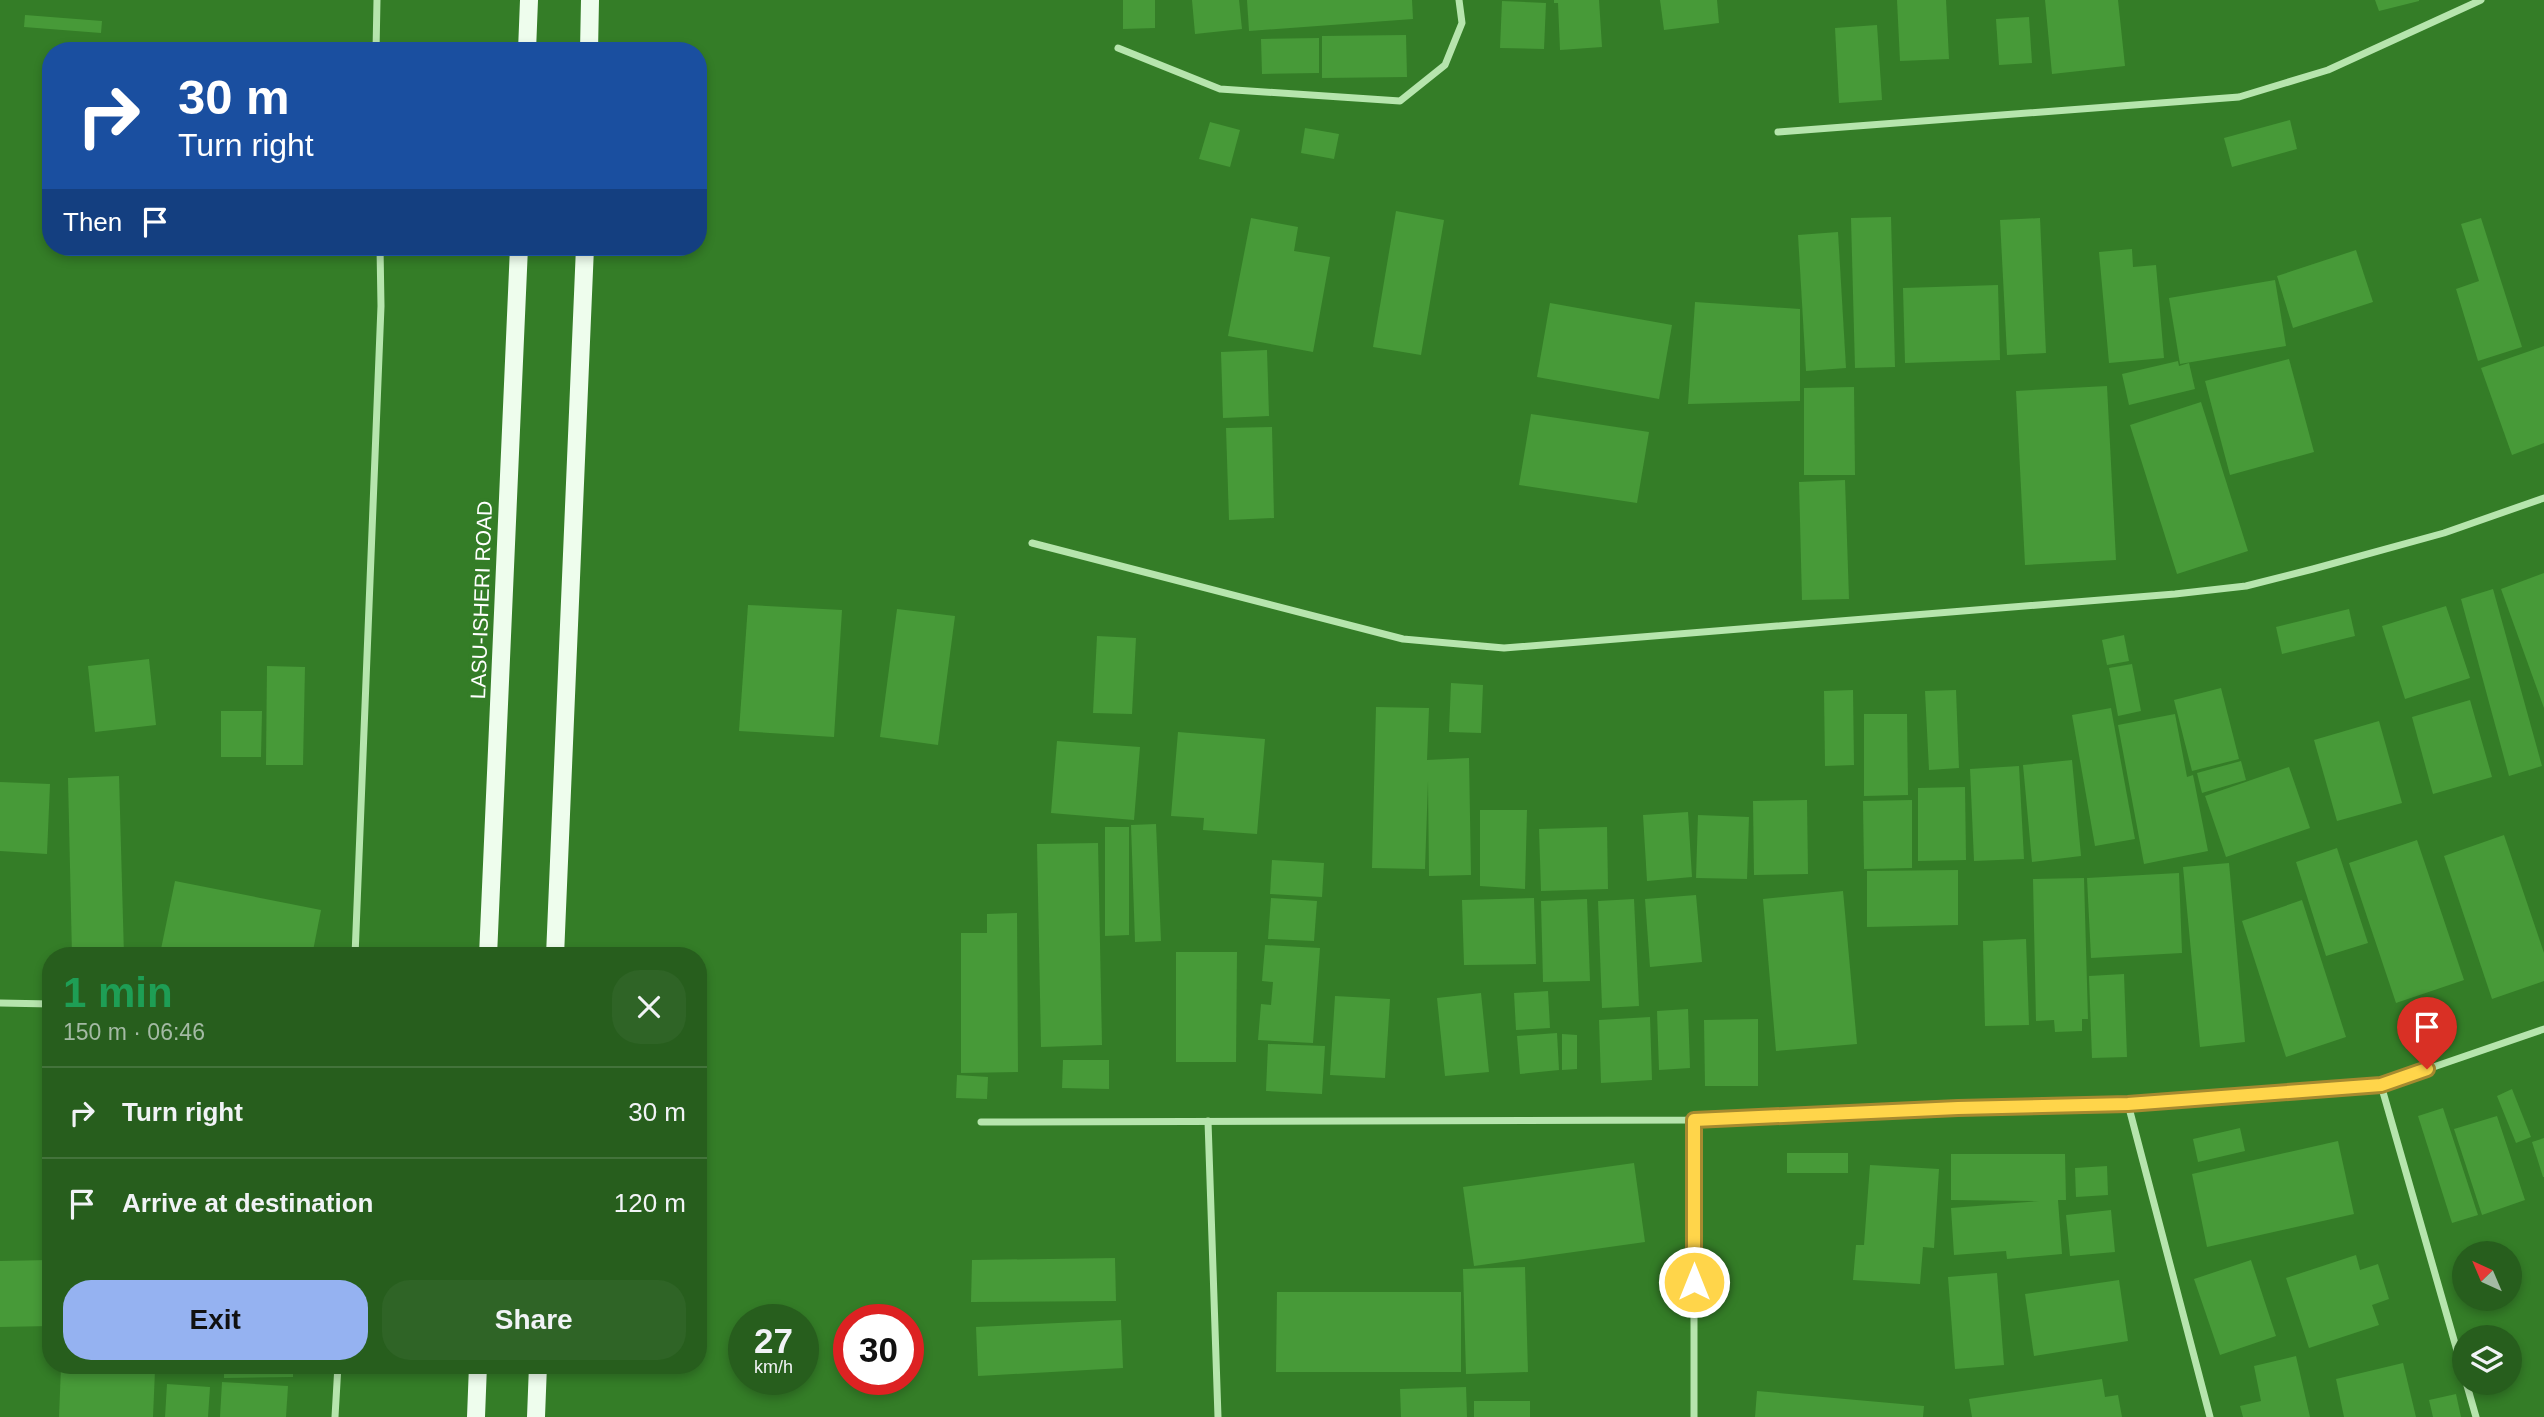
<!DOCTYPE html>
<html lang="en">
<head>
<meta charset="utf-8">
<style>
	body { margin:0; font-family:Arial,sans-serif; background:#2f6426; color:#f1f3f6; height:100vh; display:flex; flex-direction:column; font-size:26px; white-space:nowrap }
	* { box-sizing:border-box; margin:0 }
	p { font-size:23px; color:#a4baa4 }
	.icon { flex:none; width:38px; height:38px; fill:none; stroke:currentColor; stroke-width:2; stroke-linecap:round; stroke-linejoin:round }
	.map { position:relative; flex:1; overflow:hidden }
	.drawer { position:absolute; left:42px; top:947px; width:665px; height:427px; display:flex; flex-direction:column; background:#275e1d; border-radius:28px; box-shadow:0 4px 10px #0003 }
	.drawer>* { flex:none }
	.guide { position:absolute; left:42px; top:42px; width:665px; height:214px; border-radius:28px; box-shadow:0 4px 10px #0003; background:#1a4fa0; color:#fff; overflow:hidden }
	.needle { width:46px; rotate:316deg }
	.fabs { position:absolute; left:2452px; top:1241px; display:grid; gap:14px }
	.fabs a { display:grid; place-items:center; width:70px; height:70px; border-radius:50%; background:#275e1d; box-shadow:0 4px 10px #0003; font-size:35px }
	.speed { position:absolute; left:728px; top:1304px; display:flex; gap:14px; font-size:35px; font-weight:700; text-align:center }
	.speed>* { display:grid; place-content:center; width:91px; height:91px; border-radius:50%; background:#275e1d; box-shadow:0 4px 10px #0003; line-height:1 }
	.speed small { font-size:18px; font-weight:400 }
	.speed .limit { border:10px solid #d22; background:#fff; color:#111 }
	.pin { position:absolute; display:grid; place-items:center; width:60px; height:60px; color:#fff; margin:-72px -30px; border-radius:50% 50% 50% 0; rotate:-45deg; box-shadow:0 0 7px #0007 }
	.pin .icon { rotate:45deg }
	.me { position:absolute; width:77px; margin:-38px; rotate:0deg; stroke-linejoin:round; filter:drop-shadow(0 0 5px #0008) }
	.turn { display:flex; align-items:center; gap:24px; height:147px; padding:0 21px; font-size:32px }
	.turn .icon { width:91px; height:91px; stroke-width:2.5 }
	.turn b { display:block; font-size:49px; line-height:60px }
	.then { display:flex; align-items:center; height:66px; padding:0 21px; background:#0003; gap:14px; font-size:26px }
	.round { display:grid; place-items:center; flex:none; width:74px; height:74px; border-radius:28px; background:#2f6426 }
	.headline { display:flex; align-items:center; justify-content:space-between; height:119px; padding:0 21px }
	h1 { font-size:42px; font-weight:700; line-height:52px; color:#1e9e55 }
	.action { display:flex; gap:14px; margin-top:auto; padding:14px 21px }
	.action a { flex:1; height:80px; border-radius:28px; background:#95b2f1; color:#111; font-size:28px; font-weight:700; line-height:80px; text-align:center }
	.action a+a { background:#2f6426; color:#f1f3f6 }
	ul { padding:0; list-style:none }
	li { display:flex; align-items:center; gap:21px; height:91px; padding:0 21px; border-top:2px solid #43733b }
	li div { flex:1 }
	li b { display:block; font-size:26px }
	li em { font-style:normal }
	.map>svg:first-child { display:block }
</style>
</head>
<body>
<div class="map">
<svg width="2544" height="1417" viewBox="0 0 2544 1417">
	<rect width="100%" height="100%" fill="#347d27"/>
	<g fill="#479a38">
		<path d="M 1123,0 L 1155,0 L 1155,28 L 1123,29 Z"/>
		<path d="M 1192,0 L 1239,0 L 1242,29 L 1195,34 Z"/>
		<path d="M 1247,0 L 1412,0 L 1413,19 L 1249,31 Z"/>
		<path d="M 1554,0 L 1599,0 L 1602,47 L 1560,50 L 1558,3 L 1554,3 Z"/>
		<path d="M 1660,0 L 1717,0 L 1719,23 L 1664,30 Z"/>
		<path d="M 1897,0 L 1946,0 L 1949,59 L 1900,61 Z"/>
		<path d="M 2045,0 L 2118,0 L 2125,66 L 2052,74 Z"/>
		<path d="M 2375,0 L 2419,0 L 2419,1 L 2379,11 Z"/>
		<path d="M 1502,1 L 1546,3 L 1544,49 L 1500,48 Z"/>
		<path d="M 25,15 L 102,21 L 101,33 L 24,27 Z"/>
		<path d="M 2029,17 L 2032,63 L 1999,65 L 1996,19 Z"/>
		<path d="M 1877,25 L 1882,100 L 1839,103 L 1835,28 Z"/>
		<path d="M 1406,35 L 1407,77 L 1322,78 L 1322,36 Z"/>
		<path d="M 1319,38 L 1319,73 L 1262,74 L 1261,39 Z"/>
		<path d="M 2290,120 L 2297,149 L 2232,167 L 2224,138 Z"/>
		<path d="M 1210,122 L 1240,130 L 1230,167 L 1199,159 Z"/>
		<path d="M 1305,128 L 1339,134 L 1334,159 L 1301,153 Z"/>
		<path d="M 1396,211 L 1444,220 L 1421,355 L 1373,347 Z"/>
		<path d="M 1891,217 L 1895,367 L 1855,368 L 1851,218 Z"/>
		<path d="M 1251,218 L 1298,227 L 1294,251 L 1330,257 L 1313,352 L 1228,336 Z"/>
		<path d="M 2040,218 L 2046,353 L 2007,355 L 2000,220 Z"/>
		<path d="M 2481,218 L 2522,347 L 2478,361 L 2456,289 L 2479,281 L 2461,224 Z"/>
		<path d="M 1838,232 L 1846,368 L 1806,371 L 1798,235 Z"/>
		<path d="M 2132,249 L 2133,267 L 2156,265 L 2164,358 L 2109,363 L 2099,252 Z"/>
		<path d="M 2356,250 L 2373,302 L 2293,328 L 2277,276 Z"/>
		<path d="M 2275,280 L 2286,346 L 2180,364 L 2169,298 Z"/>
		<path d="M 1998,285 L 2000,360 L 1905,363 L 1903,288 Z"/>
		<path d="M 1695,302 L 1800,309 L 1800,401 L 1688,404 Z"/>
		<path d="M 1550,303 L 1672,325 L 1659,399 L 1537,377 Z"/>
		<path d="M 2544,346 L 2544,443 L 2512,455 L 2481,368 Z"/>
		<path d="M 1267,350 L 1269,416 L 1223,418 L 1221,352 Z"/>
		<path d="M 2289,359 L 2314,452 L 2230,475 L 2205,381 Z"/>
		<path d="M 2178,361 L 2179,366 L 2189,363 L 2195,389 L 2129,405 L 2122,374 Z"/>
		<path d="M 2107,386 L 2116,560 L 2025,565 L 2016,391 Z"/>
		<path d="M 1854,387 L 1855,475 L 1804,475 L 1804,388 Z"/>
		<path d="M 2201,402 L 2248,551 L 2177,574 L 2130,425 Z"/>
		<path d="M 1531,414 L 1649,432 L 1637,503 L 1519,485 Z"/>
		<path d="M 1272,427 L 1274,518 L 1229,520 L 1226,428 Z"/>
		<path d="M 1845,480 L 1849,599 L 1802,600 L 1799,482 Z"/>
		<path d="M 2544,573 L 2544,708 L 2501,589 Z"/>
		<path d="M 2493,589 L 2542,766 L 2509,776 L 2461,599 Z"/>
		<path d="M 748,605 L 842,610 L 834,737 L 739,731 Z"/>
		<path d="M 2446,606 L 2470,678 L 2405,699 L 2382,626 Z"/>
		<path d="M 897,609 L 955,616 L 938,745 L 880,737 Z"/>
		<path d="M 2349,609 L 2355,636 L 2282,654 L 2276,627 Z"/>
		<path d="M 2124,635 L 2129,661 L 2107,665 L 2102,640 Z"/>
		<path d="M 1097,636 L 1136,638 L 1132,714 L 1093,713 Z"/>
		<path d="M 149,659 L 156,725 L 95,732 L 88,666 Z"/>
		<path d="M 2132,664 L 2141,711 L 2118,716 L 2109,668 Z"/>
		<path d="M 267,666 L 305,667 L 303,765 L 266,765 Z"/>
		<path d="M 1451,683 L 1483,685 L 1481,733 L 1449,732 Z"/>
		<path d="M 2221,688 L 2239,759 L 2192,771 L 2174,700 Z"/>
		<path d="M 1853,690 L 1854,765 L 1825,766 L 1824,691 Z"/>
		<path d="M 1956,690 L 1959,768 L 1929,770 L 1925,691 Z"/>
		<path d="M 2470,700 L 2492,777 L 2433,794 L 2412,717 Z"/>
		<path d="M 1376,707 L 1429,708 L 1427,760 L 1469,758 L 1471,875 L 1429,876 L 1428,781 L 1425,869 L 1372,868 Z"/>
		<path d="M 2111,708 L 2135,839 L 2095,846 L 2072,715 Z"/>
		<path d="M 221,711 L 262,711 L 261,757 L 221,757 Z"/>
		<path d="M 1864,714 L 1907,714 L 1908,795 L 1864,796 Z"/>
		<path d="M 2175,714 L 2187,777 L 2193,775 L 2208,851 L 2144,864 L 2118,725 Z"/>
		<path d="M 2379,721 L 2402,803 L 2337,821 L 2314,740 Z"/>
		<path d="M 1178,732 L 1265,739 L 1257,834 L 1203,830 L 1204,818 L 1171,816 Z"/>
		<path d="M 1057,741 L 1140,747 L 1134,820 L 1051,813 Z"/>
		<path d="M 2072,760 L 2081,856 L 2032,862 L 2023,765 Z"/>
		<path d="M 2241,761 L 2246,780 L 2202,793 L 2197,773 Z"/>
		<path d="M 2019,766 L 2024,859 L 1974,861 L 1970,769 Z"/>
		<path d="M 2289,767 L 2310,828 L 2226,857 L 2205,796 Z"/>
		<path d="M 119,776 L 124,956 L 72,956 L 68,778 Z"/>
		<path d="M 0,782 L 50,784 L 47,854 L 0,851 Z"/>
		<path d="M 1965,787 L 1966,860 L 1918,861 L 1918,788 Z"/>
		<path d="M 1807,800 L 1808,874 L 1754,875 L 1753,801 Z"/>
		<path d="M 1912,800 L 1912,868 L 1864,869 L 1863,801 Z"/>
		<path d="M 1480,810 L 1527,810 L 1525,889 L 1480,886 Z"/>
		<path d="M 1688,812 L 1692,877 L 1647,881 L 1643,815 Z"/>
		<path d="M 1698,815 L 1749,817 L 1747,879 L 1696,878 Z"/>
		<path d="M 1156,824 L 1161,941 L 1135,942 L 1131,825 Z"/>
		<path d="M 1105,827 L 1129,827 L 1129,935 L 1105,936 Z"/>
		<path d="M 1607,827 L 1608,889 L 1541,891 L 1539,829 Z"/>
		<path d="M 2504,835 L 2544,953 L 2544,981 L 2492,999 L 2444,856 Z"/>
		<path d="M 2417,840 L 2464,980 L 2396,1003 L 2349,863 Z"/>
		<path d="M 1098,843 L 1102,1045 L 1041,1047 L 1037,844 Z"/>
		<path d="M 2337,848 L 2368,943 L 2326,956 L 2296,862 Z"/>
		<path d="M 1272,860 L 1324,863 L 1322,897 L 1270,894 Z"/>
		<path d="M 2229,863 L 2245,1042 L 2200,1047 L 2183,867 Z"/>
		<path d="M 1958,870 L 1958,925 L 1867,927 L 1867,871 Z"/>
		<path d="M 2179,873 L 2182,953 L 2091,958 L 2087,878 Z"/>
		<path d="M 2084,878 L 2088,1019 L 2082,1019 L 2082,1031 L 2055,1032 L 2054,1020 L 2036,1021 L 2033,879 Z"/>
		<path d="M 175,881 L 321,910 L 312,956 L 160,954 Z"/>
		<path d="M 1843,891 L 1857,1044 L 1776,1051 L 1763,899 Z"/>
		<path d="M 1696,895 L 1702,962 L 1650,967 L 1645,899 Z"/>
		<path d="M 1271,898 L 1317,901 L 1314,941 L 1268,939 Z"/>
		<path d="M 1534,898 L 1536,964 L 1464,965 L 1462,900 Z"/>
		<path d="M 1587,899 L 1590,981 L 1543,982 L 1541,901 Z"/>
		<path d="M 1634,899 L 1639,1006 L 1602,1008 L 1598,901 Z"/>
		<path d="M 2302,900 L 2346,1037 L 2286,1057 L 2242,921 Z"/>
		<path d="M 1017,913 L 1018,1072 L 961,1073 L 961,933 L 987,933 L 987,914 Z"/>
		<path d="M 2026,939 L 2029,1025 L 1985,1026 L 1983,941 Z"/>
		<path d="M 1265,945 L 1320,948 L 1313,1043 L 1258,1040 L 1261,1004 L 1271,1005 L 1273,982 L 1262,981 Z"/>
		<path d="M 1176,952 L 1237,952 L 1236,1062 L 1176,1062 Z"/>
		<path d="M 2124,974 L 2127,1057 L 2092,1058 L 2089,976 Z"/>
		<path d="M 1548,991 L 1550,1028 L 1516,1030 L 1514,993 Z"/>
		<path d="M 1481,993 L 1489,1072 L 1445,1076 L 1437,998 Z"/>
		<path d="M 1335,996 L 1390,999 L 1385,1078 L 1330,1075 Z"/>
		<path d="M 1688,1009 L 1690,1068 L 1659,1070 L 1657,1011 Z"/>
		<path d="M 1650,1017 L 1652,1080 L 1601,1083 L 1599,1020 Z"/>
		<path d="M 1758,1019 L 1758,1086 L 1705,1086 L 1704,1020 Z"/>
		<path d="M 1557,1033 L 1559,1070 L 1520,1074 L 1517,1036 Z"/>
		<path d="M 1562,1034 L 1577,1035 L 1577,1069 L 1562,1070 Z"/>
		<path d="M 1268,1044 L 1325,1046 L 1322,1094 L 1266,1091 Z"/>
		<path d="M 1063,1060 L 1109,1060 L 1109,1089 L 1062,1088 Z"/>
		<path d="M 957,1075 L 988,1077 L 987,1099 L 956,1098 Z"/>
		<path d="M 2512,1089 L 2531,1137 L 2516,1143 L 2497,1096 Z"/>
		<path d="M 2443,1108 L 2478,1215 L 2452,1223 L 2418,1116 Z"/>
		<path d="M 2497,1116 L 2525,1200 L 2482,1215 L 2454,1129 Z"/>
		<path d="M 2240,1128 L 2245,1151 L 2198,1162 L 2193,1139 Z"/>
		<path d="M 2544,1138 L 2544,1177 L 2543,1177 L 2532,1142 Z"/>
		<path d="M 2338,1141 L 2354,1214 L 2207,1247 L 2192,1174 Z"/>
		<rect x="1787" y="1153" width="61" height="20"/>
		<path d="M 1951,1154 L 2065,1154 L 2066,1200 L 2058,1200 L 2062,1254 L 2007,1259 L 2006,1251 L 1954,1255 L 1951,1208 L 2039,1201 L 1951,1200 Z"/>
		<path d="M 1634,1163 L 1645,1242 L 1474,1266 L 1463,1187 Z"/>
		<path d="M 1870,1165 L 1939,1169 L 1934,1248 L 1923,1247 L 1920,1284 L 1853,1280 L 1856,1245 L 1864,1245 Z"/>
		<path d="M 2107,1166 L 2108,1195 L 2076,1197 L 2075,1168 Z"/>
		<path d="M 2111,1210 L 2115,1252 L 2070,1256 L 2066,1215 Z"/>
		<path d="M 2356,1255 L 2360,1270 L 2378,1264 L 2389,1299 L 2372,1305 L 2379,1325 L 2309,1348 L 2286,1278 Z"/>
		<path d="M 1115,1258 L 1116,1301 L 971,1302 L 972,1260 Z"/>
		<path d="M 50,1260 L 51,1326 L 0,1327 L 0,1261 Z"/>
		<path d="M 2251,1260 L 2276,1336 L 2220,1355 L 2194,1279 Z"/>
		<path d="M 1525,1267 L 1528,1372 L 1466,1374 L 1463,1269 Z"/>
		<path d="M 1997,1273 L 2004,1365 L 1955,1369 L 1948,1277 Z"/>
		<path d="M 2119,1280 L 2128,1341 L 2034,1356 L 2025,1294 Z"/>
		<path d="M 1277,1292 L 1461,1292 L 1461,1372 L 1276,1372 Z"/>
		<path d="M 1121,1320 L 1123,1368 L 978,1376 L 976,1327 Z"/>
		<path d="M 2296,1356 L 2310,1417 L 2243,1417 L 2240,1406 L 2261,1401 L 2254,1366 Z"/>
		<path d="M 2403,1363 L 2416,1417 L 2344,1417 L 2336,1379 Z"/>
		<path d="M 224,1365 L 293,1365 L 293,1377 L 224,1378 Z"/>
		<path d="M 61,1367 L 155,1370 L 153,1417 L 59,1417 Z"/>
		<path d="M 2102,1379 L 2105,1397 L 2118,1395 L 2122,1417 L 1972,1417 L 1969,1399 Z"/>
		<path d="M 222,1382 L 288,1386 L 286,1417 L 220,1417 Z"/>
		<path d="M 167,1384 L 210,1387 L 208,1417 L 165,1417 Z"/>
		<path d="M 1466,1387 L 1467,1417 L 1401,1417 L 1400,1389 Z"/>
		<path d="M 1757,1391 L 1924,1406 L 1923,1417 L 1755,1417 Z"/>
		<path d="M 2456,1394 L 2461,1417 L 2433,1417 L 2429,1400 Z"/>
		<rect x="1474" y="1401" width="56" height="16"/>
	</g>
	<g fill="none" stroke-linecap="round" stroke-linejoin="round">
		<g stroke="#b6e5ad" stroke-width="7">
			<path d="M 1118,48 L 1220,89 L 1400,101 L 1445,65 L 1462,23 L 1459,0"/>
			<path d="M 376,51 L 377,0"/>
			<path d="M 1778,132 L 2239,97 L 2328,70 L 2481,0"/>
			<path d="M 1032,543 L 1403,639 L 1504,648 L 2175,594 L 2246,586 L 2313,569 L 2444,533 L 2544,498"/>
			<path d="M 355,956 L 381,306 L 380,247"/>
			<path d="M 0,1003 L 51,1004"/>
			<path d="M 2381,1085 L 2464,1375"/>
			<path d="M 2128,1104 L 2210,1417"/>
			<path d="M 1694,1120 L 1694,1417"/>
			<path d="M 1208,1121 L 1218,1417"/>
			<path d="M 981,1122 L 1694,1120 L 1958,1108 L 2128,1104 L 2381,1085 L 2544,1029"/>
			<path d="M 2466,1382 L 2476,1417"/>
			<path d="M 335,1417 L 338,1365"/>
		</g>
		<g stroke="#eefded" stroke-width="18">
			<path d="M 527,51 L 529,0"/>
			<path d="M 589,51 L 590,0"/>
			<path d="M 488,956 L 519,247"/>
			<path d="M 555,956 L 585,247"/>
			<path d="M 476,1417 L 478,1365"/>
			<path d="M 536,1417 L 538,1365"/>
		</g>
	</g>
	<g fill="none" stroke-linecap="round" stroke-linejoin="round">
		<defs>
			<path id="route" d="M 1694,1282 L 1694,1120 L 1958,1108 L 2128,1104 L 2381,1085 L 2427,1069"/>
		</defs>
		<use href="#route" stroke="#a68a30" stroke-width="18"/>
		<use href="#route" stroke="#ffd54a" stroke-width="12"/>
	</g>
	<g text-anchor="middle" dominant-baseline="central" stroke-width="7" stroke-linejoin="round" paint-order="stroke">
		<g font-size="21" fill="#fff" stroke="#347d27">
			<text transform="translate(481 600) rotate(-88)">LASU-ISHERI ROAD</text>
		</g>
	</g>
</svg>
<div class="fabs">
<a><svg class="needle" viewBox="-14 -14 28 28"><path d="M0-13l5 13h-10z" fill="#e53935"/><path d="M0 13l5-13h-10z" fill="#a4baa4"/></svg></a>
<a><svg class="icon" aria-label="layers" viewBox="0 0 24 24"><path d="M12 4l9 5-9 5-9-5zM3 14l9 5 9-5"/></svg></a>
</div>
<div class="speed"><div>27<small>km/h</small></div><div class="limit">30</div></div>
<div class="pin" style="left:2427px;top:1069px;background:#d93025"><svg class="icon" aria-label="arrive" viewBox="0 0 24 24"><path d="M6 21V4h12l-3 4 3 4H6"/></svg></div>
<svg class="me" style="left:1694px;top:1282px" viewBox="-20 -20 40 40"><circle r="17" fill="#ffd54a" stroke="#fff" stroke-width="3"/><path d="M0-11L8 9 0 5-8 9z" fill="#fff"/></svg>
<div class="guide">
<div class="turn"><svg class="icon" aria-label="right" viewBox="0 0 24 24"><path d="M7 20v-9h11M14 6l5 5-5 5"/></svg><div><b>30 m</b>Turn right</div></div>
<div class="then">Then<svg class="icon" aria-label="arrive" viewBox="0 0 24 24"><path d="M6 21V4h12l-3 4 3 4H6"/></svg></div>
</div>
<section class="drawer">
<div class="headline"><div><h1>1 min</h1><p>150 m · 06:46</p></div><a class="round"><svg class="icon" aria-label="close" viewBox="0 0 24 24"><path d="M6 6l12 12M18 6L6 18"/></svg></a></div>
<ul>
<li><svg class="icon" aria-label="right" viewBox="0 0 24 24"><path d="M7 20v-9h11M14 6l5 5-5 5"/></svg><div><b>Turn right</b></div><em>30 m</em></li>
<li><svg class="icon" aria-label="arrive" viewBox="0 0 24 24"><path d="M6 21V4h12l-3 4 3 4H6"/></svg><div><b>Arrive at destination</b></div><em>120 m</em></li>
</ul>
<div class="action"><a>Exit</a><a>Share</a></div>
</section>
</div>
</body>
</html>
